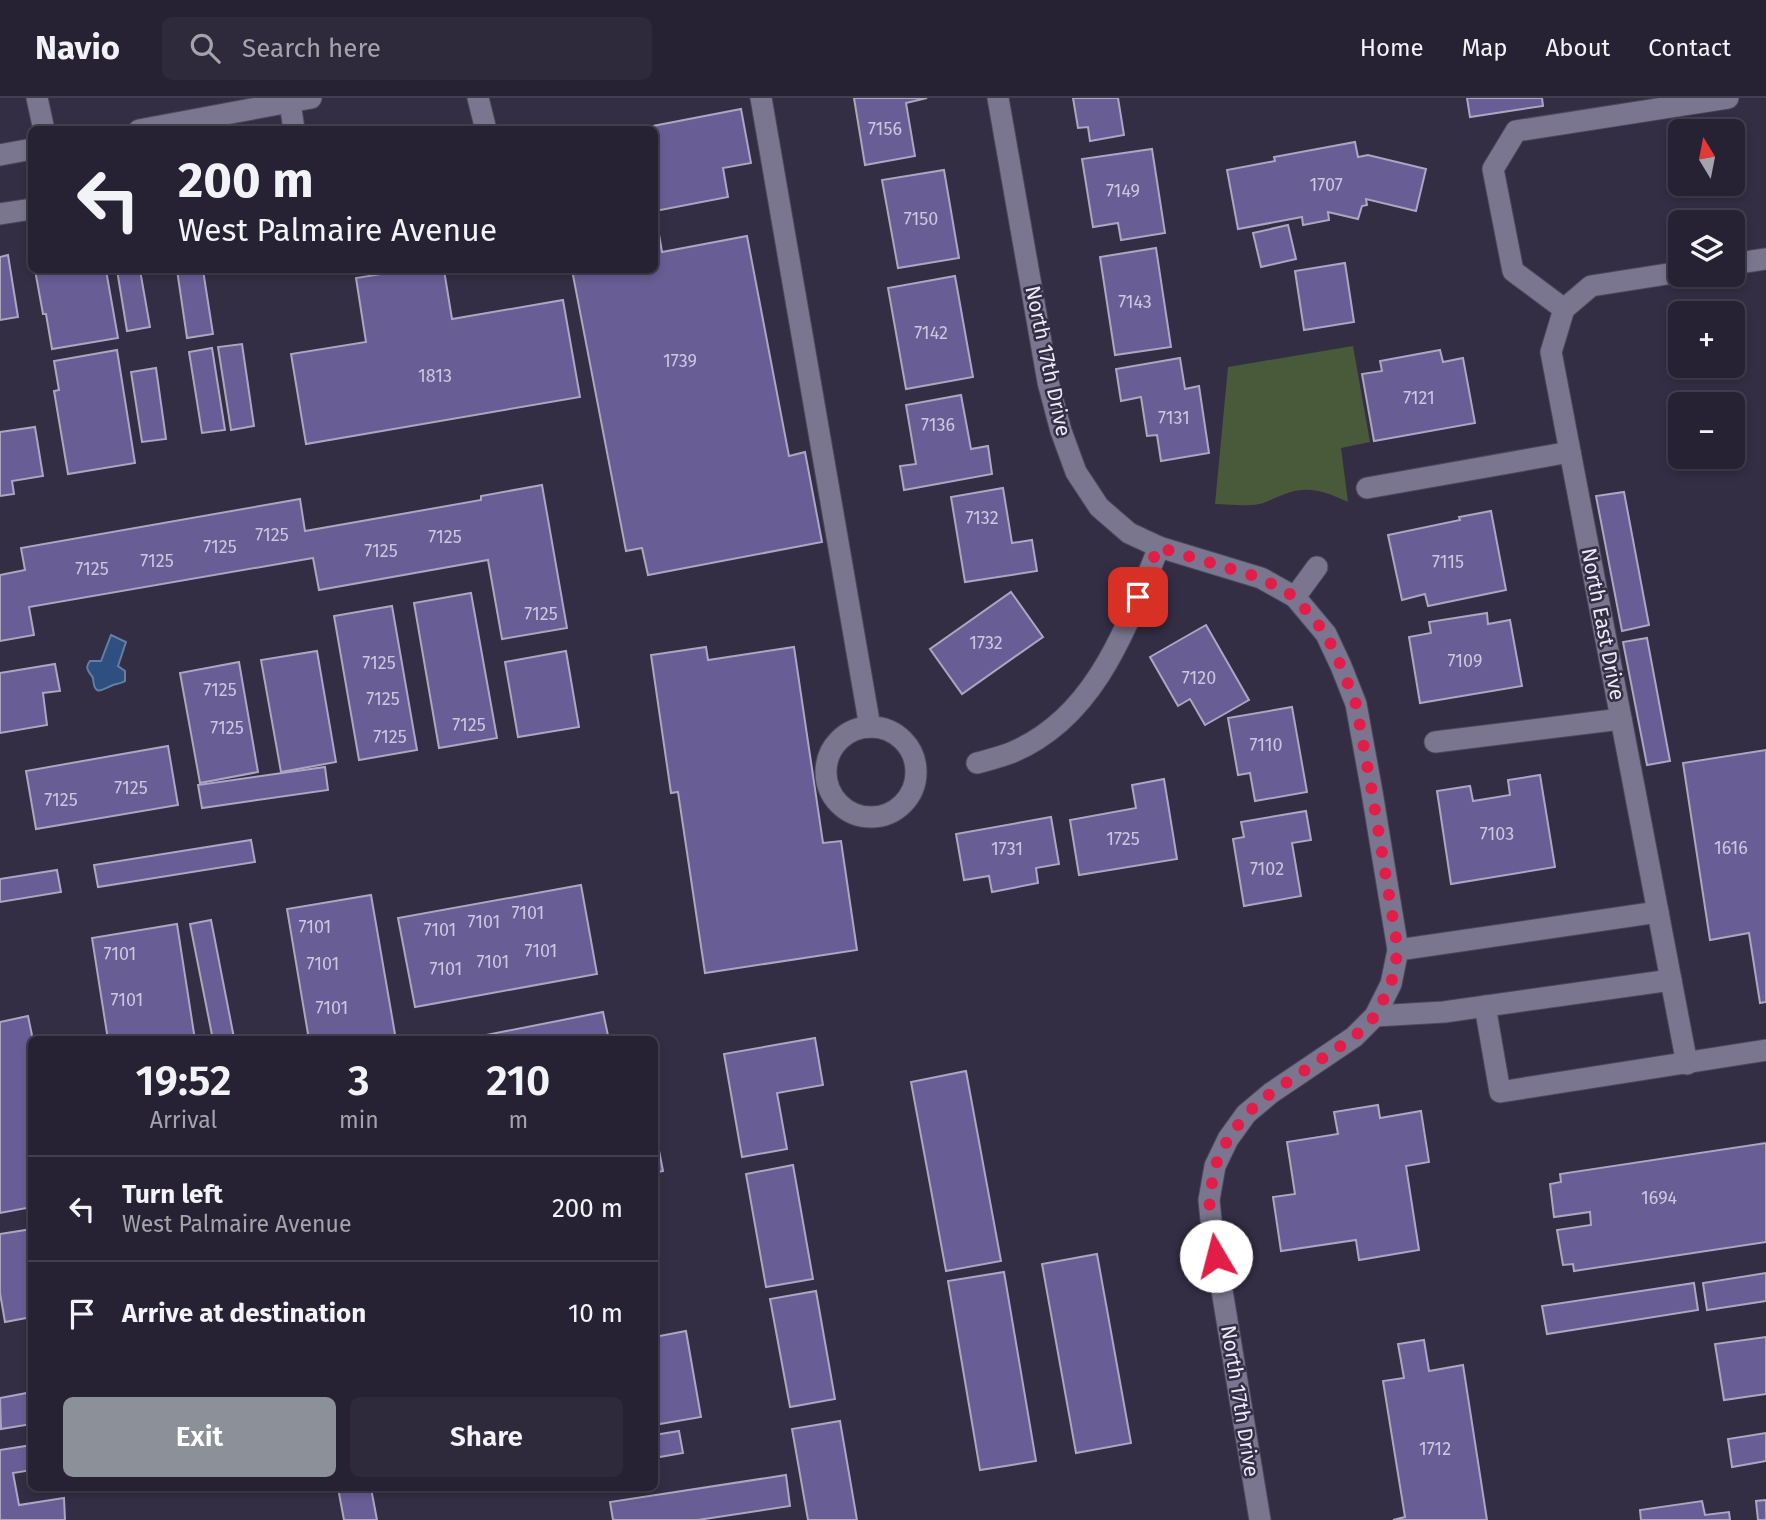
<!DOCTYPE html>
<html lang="en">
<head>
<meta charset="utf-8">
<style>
	body { margin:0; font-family:"Fira Sans",sans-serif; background:#2e2a3b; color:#f1f3f6; height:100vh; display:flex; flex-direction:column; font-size:26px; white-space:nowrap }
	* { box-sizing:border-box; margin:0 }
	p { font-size:23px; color:#a4a4ac }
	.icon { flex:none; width:38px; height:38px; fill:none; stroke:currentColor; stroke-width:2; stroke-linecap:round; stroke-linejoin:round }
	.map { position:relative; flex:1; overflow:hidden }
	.panel { position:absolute; left:28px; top:938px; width:630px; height:455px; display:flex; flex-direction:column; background:#262233; border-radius:10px; box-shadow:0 4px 10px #0003,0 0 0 2px #423f4e }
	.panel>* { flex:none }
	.top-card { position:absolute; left:28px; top:28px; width:630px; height:147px; border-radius:10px; box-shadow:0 4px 10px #0003,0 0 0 2px #423f4e; background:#262233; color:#f1f3f6; overflow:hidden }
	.needle { width:46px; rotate:350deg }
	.controls { position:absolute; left:1668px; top:21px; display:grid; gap:14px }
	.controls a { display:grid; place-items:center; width:77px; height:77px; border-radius:10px; background:#262233; box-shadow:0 4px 10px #0003,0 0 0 2px #423f4e; font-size:35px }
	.pin { position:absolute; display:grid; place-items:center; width:60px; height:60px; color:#fff; margin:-30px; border-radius:14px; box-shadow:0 4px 10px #0006 }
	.me { position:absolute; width:77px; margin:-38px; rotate:352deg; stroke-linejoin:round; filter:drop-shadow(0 0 5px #0008) }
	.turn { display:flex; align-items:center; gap:24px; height:147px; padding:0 35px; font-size:32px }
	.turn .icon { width:91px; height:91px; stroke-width:2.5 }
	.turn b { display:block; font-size:49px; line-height:60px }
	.eta { display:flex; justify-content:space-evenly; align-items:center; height:119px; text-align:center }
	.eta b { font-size:42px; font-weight:600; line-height:49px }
	.action { display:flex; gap:14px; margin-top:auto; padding:14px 35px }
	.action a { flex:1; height:80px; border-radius:10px; background:#8c9099; color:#fff; font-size:28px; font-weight:600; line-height:80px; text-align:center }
	.action a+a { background:#2e2a3b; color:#f1f3f6 }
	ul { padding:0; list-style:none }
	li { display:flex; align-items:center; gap:21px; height:105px; padding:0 35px; border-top:2px solid #423f4e }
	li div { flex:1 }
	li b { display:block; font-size:26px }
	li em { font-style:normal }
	header { display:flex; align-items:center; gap:42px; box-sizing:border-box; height:98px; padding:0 35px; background:#262233; border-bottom:2px solid #423f4e }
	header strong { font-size:33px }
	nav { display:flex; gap:38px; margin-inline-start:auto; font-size:24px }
	.search { width:490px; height:63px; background:#2e2a3b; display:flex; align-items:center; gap:18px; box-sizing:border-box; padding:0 24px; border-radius:10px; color:#a4a4ac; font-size:26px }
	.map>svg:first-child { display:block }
</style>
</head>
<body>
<header>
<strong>Navio</strong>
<div class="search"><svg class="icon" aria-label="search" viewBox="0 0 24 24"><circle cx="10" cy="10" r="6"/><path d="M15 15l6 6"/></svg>Search here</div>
<nav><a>Home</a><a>Map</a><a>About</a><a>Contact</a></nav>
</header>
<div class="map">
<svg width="1766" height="1422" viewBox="0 0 1766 1422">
	<rect width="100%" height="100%" fill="#332e44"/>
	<path fill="#485a39" d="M 1353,248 L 1370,344 L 1341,350 L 1348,404 C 1326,394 1308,387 1285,396 C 1276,399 1268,404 1259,406 C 1245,409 1229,406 1215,406 L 1228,269 Z"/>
	<path fill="#2d5080" stroke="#677ea4" stroke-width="2" d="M 111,537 L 126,544 L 118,568 L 125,573 L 125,583 C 122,585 117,586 113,587 C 103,591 94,600 93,580 C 89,573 84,571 90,563 L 101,563 Z"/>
	<g fill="#695d95" stroke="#aca7c1" stroke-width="2">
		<path d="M 854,0 L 927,0 L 906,5 L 915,58 L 865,67 Z"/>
		<path d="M 1073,0 L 1118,0 L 1124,37 L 1090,43 L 1088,29 L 1078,30 Z"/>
		<path d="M 1467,0 L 1542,0 L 1543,8 L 1470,19 Z"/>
		<path d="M 741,11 L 751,65 L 723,70 L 728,99 L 655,113 L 662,154 L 747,138 L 789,358 L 805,354 L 822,444 L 648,477 L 642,450 L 626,453 L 572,172 L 654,172 L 654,32 L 632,32 Z"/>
		<path d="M 1355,44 L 1358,59 L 1368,57 L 1426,71 L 1416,113 L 1366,101 L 1367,107 L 1362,108 L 1358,121 L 1328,114 L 1329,122 L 1303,127 L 1302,119 L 1238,131 L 1227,72 L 1275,63 L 1274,59 Z"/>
		<path d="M 1152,51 L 1165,135 L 1121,142 L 1118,125 L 1093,129 L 1082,61 Z"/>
		<path d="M 944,72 L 959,160 L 898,170 L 882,82 Z"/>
		<path d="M 1288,127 L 1296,161 L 1261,169 L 1253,135 Z"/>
		<path d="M 1156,150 L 1171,249 L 1115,257 L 1100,159 Z"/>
		<path d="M 8,157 L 18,219 L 0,222 L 0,159 Z"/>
		<path d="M 1345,165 L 1354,224 L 1304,232 L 1295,173 Z"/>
		<path d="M 35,172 L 106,172 L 118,240 L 52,251 L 46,216 L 43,216 Z"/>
		<path d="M 117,172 L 140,172 L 150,229 L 127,233 Z"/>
		<path d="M 177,172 L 203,172 L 213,236 L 187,240 Z"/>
		<path d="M 406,172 L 444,172 L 452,221 L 563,202 L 580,299 L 306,346 L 291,256 L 366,244 L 356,180 Z"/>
		<path d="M 955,178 L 973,279 L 906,291 L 888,190 Z"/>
		<path d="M 242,246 L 254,328 L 231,332 L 218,249 Z"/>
		<path d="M 212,250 L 225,332 L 202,335 L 189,254 Z"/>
		<path d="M 117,252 L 135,365 L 68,376 L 54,293 L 59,292 L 54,263 Z"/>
		<path d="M 1440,252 L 1443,264 L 1463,260 L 1475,325 L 1374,343 L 1362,276 L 1382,273 L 1380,263 Z"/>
		<path d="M 1180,260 L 1185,291 L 1199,288 L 1209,355 L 1161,363 L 1157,337 L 1147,338 L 1141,299 L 1121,303 L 1116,271 Z"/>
		<path d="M 156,270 L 166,341 L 142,344 L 131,274 Z"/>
		<path d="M 961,297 L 971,351 L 988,348 L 992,376 L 904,392 L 900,368 L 916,366 L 906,307 Z"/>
		<path d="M 35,329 L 43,378 L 12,383 L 14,396 L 0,398 L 0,334 Z"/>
		<path d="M 542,387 L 567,530 L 502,541 L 488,462 L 319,492 L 313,460 L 29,509 L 34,537 L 0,543 L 0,477 L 25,472 L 21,450 L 300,401 L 305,433 L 481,402 L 481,398 Z"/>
		<path d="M 1003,390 L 1012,445 L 1032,442 L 1037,473 L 965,484 L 951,399 Z"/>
		<path d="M 1624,394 L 1649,527 L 1622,533 L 1596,398 Z"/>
		<path d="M 1491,413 L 1506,492 L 1428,508 L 1425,496 L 1402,502 L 1388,437 L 1460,422 L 1459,419 Z"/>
		<path d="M 1011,494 L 1043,539 L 962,596 L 930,551 Z"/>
		<path d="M 471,495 L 497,640 L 439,650 L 414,505 Z"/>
		<path d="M 392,508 L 417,652 L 359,662 L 334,518 Z"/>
		<path d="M 1487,515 L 1488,526 L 1510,522 L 1522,588 L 1420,605 L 1409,539 L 1431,535 L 1429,524 Z"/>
		<path d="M 1206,527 L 1249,602 L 1205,627 L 1190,601 L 1178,608 L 1150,559 Z"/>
		<path d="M 1647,540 L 1670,663 L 1647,667 L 1623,544 Z"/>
		<path d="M 706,549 L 708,562 L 794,549 L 823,745 L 841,743 L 857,852 L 705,875 L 678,694 L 671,695 L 651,557 Z"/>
		<path d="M 317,553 L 336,664 L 281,674 L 261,562 Z"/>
		<path d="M 566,553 L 579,629 L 518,639 L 505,564 Z"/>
		<path d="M 239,564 L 258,674 L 200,685 L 180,575 Z"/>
		<path d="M 55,566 L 60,593 L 43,595 L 47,627 L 0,635 L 0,575 Z"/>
		<path d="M 1292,609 L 1307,694 L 1255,703 L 1250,675 L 1238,677 L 1228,620 Z"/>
		<path d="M 168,648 L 178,707 L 36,731 L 26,673 Z"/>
		<path d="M 1766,652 L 1766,904 L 1760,905 L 1749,835 L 1710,842 L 1683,665 Z"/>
		<path d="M 325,669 L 328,692 L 202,710 L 198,687 Z"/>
		<path d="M 1540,677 L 1555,769 L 1451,786 L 1437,693 L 1470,688 L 1473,703 L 1510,697 L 1508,682 Z"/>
		<path d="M 1164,681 L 1177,761 L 1079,777 L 1070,722 L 1136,710 L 1132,687 Z"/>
		<path d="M 1306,713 L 1311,742 L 1292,745 L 1301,798 L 1244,808 L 1233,741 L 1244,739 L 1241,724 Z"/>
		<path d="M 1051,719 L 1059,766 L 1036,770 L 1038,785 L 992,794 L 989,778 L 964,782 L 956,736 Z"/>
		<path d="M 251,742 L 255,764 L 98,789 L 94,767 Z"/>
		<path d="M 57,772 L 61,794 L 0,804 L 0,781 Z"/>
		<path d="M 581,787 L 597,876 L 415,909 L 398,820 Z"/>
		<path d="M 371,797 L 396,942 L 309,942 L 287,811 Z"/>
		<path d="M 211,822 L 234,940 L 226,942 L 213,942 L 190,826 Z"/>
		<path d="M 177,826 L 195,942 L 108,942 L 92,840 Z"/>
		<path d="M 603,914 L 609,942 L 461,942 Z"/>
		<path d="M 28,918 L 33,942 L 32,942 L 32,1109 L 0,1115 L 0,924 Z"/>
		<path d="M 815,940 L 823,987 L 777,995 L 787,1051 L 742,1059 L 724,956 Z"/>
		<path d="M 966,973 L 1001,1163 L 946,1173 L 911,984 Z"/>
		<path d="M 1378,1007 L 1380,1020 L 1421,1013 L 1429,1064 L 1406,1068 L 1419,1152 L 1359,1162 L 1356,1142 L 1281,1153 L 1273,1099 L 1295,1096 L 1287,1044 L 1338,1036 L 1334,1014 Z"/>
		<path d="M 654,1027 L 663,1073 L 654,1075 Z"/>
		<path d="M 1766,1045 L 1766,1144 L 1574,1173 L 1573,1166 L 1563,1167 L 1557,1132 L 1591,1127 L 1590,1114 L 1554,1119 L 1550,1086 L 1561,1084 L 1560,1076 Z"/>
		<path d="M 793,1067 L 813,1181 L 766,1189 L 746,1076 Z"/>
		<path d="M 32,1131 L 32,1219 L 5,1224 L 0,1195 L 0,1136 Z"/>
		<path d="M 1097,1156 L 1131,1345 L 1076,1355 L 1042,1166 Z"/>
		<path d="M 1004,1174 L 1036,1363 L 980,1372 L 948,1183 Z"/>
		<path d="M 1766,1175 L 1766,1203 L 1707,1212 L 1703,1185 Z"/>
		<path d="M 1694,1185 L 1698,1212 L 1547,1236 L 1542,1208 Z"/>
		<path d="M 816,1193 L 835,1301 L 790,1309 L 770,1201 Z"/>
		<path d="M 686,1233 L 701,1319 L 654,1327 L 654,1239 Z"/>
		<path d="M 1766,1239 L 1766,1296 L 1724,1302 L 1715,1246 Z"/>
		<path d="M 1424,1242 L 1429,1273 L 1463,1267 L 1487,1422 L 1393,1422 L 1405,1419 L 1383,1283 L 1404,1280 L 1398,1246 Z"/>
		<path d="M 32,1294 L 32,1326 L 1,1331 L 0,1300 Z"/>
		<path d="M 840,1323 L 857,1422 L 808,1422 L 792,1331 Z"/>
		<path d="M 679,1333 L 683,1355 L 654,1360 L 654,1337 Z"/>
		<path d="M 1766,1335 L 1766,1363 L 1732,1369 L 1728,1341 Z"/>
		<path d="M 32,1347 L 32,1372 L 13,1375 L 19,1407 L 64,1400 L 65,1422 L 0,1422 L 0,1352 Z"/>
		<path d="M 786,1377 L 790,1408 L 698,1422 L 613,1422 L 610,1404 Z"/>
		<path d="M 338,1390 L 371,1390 L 377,1422 L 344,1422 Z"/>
		<path d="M 1766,1402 L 1766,1422 L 1758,1422 L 1756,1403 Z"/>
		<path d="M 1702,1403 L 1705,1417 L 1729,1414 L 1730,1422 L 1641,1422 L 1640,1412 Z"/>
	</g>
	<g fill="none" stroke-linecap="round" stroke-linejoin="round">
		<defs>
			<g id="minor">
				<path d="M 37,0 L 44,32"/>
				<path d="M 478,0 L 486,32"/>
				<path d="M 761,0 L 870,629"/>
				<path d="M 998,0 L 1048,284 L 1061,333 L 1076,374 L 1099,409 L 1129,435 L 1159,449 L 1261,480 L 1295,499 L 1326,536 L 1341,568 L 1356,606 L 1372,694 L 1398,852 L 1391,886 L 1375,918 L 1354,939 L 1271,995 L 1246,1016 L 1228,1041 L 1215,1068 L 1209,1102 L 1212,1132 L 1260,1422"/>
				<path d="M 290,4 L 294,32"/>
				<path d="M 139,32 L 311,0"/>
				<path d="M 0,57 L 32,51"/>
				<path d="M 0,116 L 32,111"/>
				<path d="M 1732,166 L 1766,161"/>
				<path d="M 1680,174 L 1591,188 L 1564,211 L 1551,254 L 1687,966"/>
				<path d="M 1564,211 L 1513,173 L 1493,71 L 1516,33 L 1728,0"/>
				<path d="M 1367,390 L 1570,354"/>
				<path d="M 1295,499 L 1317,469"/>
				<circle cx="871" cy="674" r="45"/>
				<path d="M 1435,644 L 1621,621"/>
				<path d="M 977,665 C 988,662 1001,659 1013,654 C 1097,618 1127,527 1159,449"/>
				<path d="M 1398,852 L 1658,814"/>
				<path d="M 1485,908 L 1500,994 L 1766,952"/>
				<path d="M 1375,918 L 1444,914 L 1671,882"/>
			</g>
		</defs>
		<use href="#minor" stroke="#4d495b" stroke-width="23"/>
		<use href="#minor" stroke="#7a768f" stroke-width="21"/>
	</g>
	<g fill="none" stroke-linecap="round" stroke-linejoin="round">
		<path stroke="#e11d48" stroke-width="12" stroke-dasharray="0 21.6" d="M 1138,499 L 1158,449 L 1261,480 L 1295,499 L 1326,536 L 1341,568 L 1356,606 L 1372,694 L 1398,852 L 1391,886 L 1375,918 L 1354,939 L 1271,995 L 1246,1016 L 1228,1041 L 1215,1068 L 1209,1102 L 1216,1158"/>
	</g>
	<g text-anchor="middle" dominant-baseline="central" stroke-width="5" stroke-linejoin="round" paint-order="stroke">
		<g font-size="18" fill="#ccc7df">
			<text x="885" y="31">7156</text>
			<text x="1326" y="87">1707</text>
			<text x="1123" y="93">7149</text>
			<text x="921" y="121">7150</text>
			<text x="1135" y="204">7143</text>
			<text x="931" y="235">7142</text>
			<text x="680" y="263">1739</text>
			<text x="435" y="278">1813</text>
			<text x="1419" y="300">7121</text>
			<text x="1174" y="320">7131</text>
			<text x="938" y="327">7136</text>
			<text x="982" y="420">7132</text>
			<text x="272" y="437">7125</text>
			<text x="445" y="439">7125</text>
			<text x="220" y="449">7125</text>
			<text x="381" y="453">7125</text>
			<text x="157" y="463">7125</text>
			<text x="1448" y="464">7115</text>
			<text x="92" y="471">7125</text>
			<text x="541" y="516">7125</text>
			<text x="986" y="545">1732</text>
			<text x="1465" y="563">7109</text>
			<text x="379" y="565">7125</text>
			<text x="1199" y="580">7120</text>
			<text x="220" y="592">7125</text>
			<text x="383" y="601">7125</text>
			<text x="469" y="627">7125</text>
			<text x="227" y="630">7125</text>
			<text x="390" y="639">7125</text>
			<text x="1266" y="647">7110</text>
			<text x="131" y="690">7125</text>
			<text x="61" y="702">7125</text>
			<text x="1497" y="736">7103</text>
			<text x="1123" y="741">1725</text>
			<text x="1731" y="750">1616</text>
			<text x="1007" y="751">1731</text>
			<text x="1267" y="771">7102</text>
			<text x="528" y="815">7101</text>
			<text x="484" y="824">7101</text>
			<text x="315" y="829">7101</text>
			<text x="440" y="832">7101</text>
			<text x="541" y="853">7101</text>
			<text x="120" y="856">7101</text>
			<text x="493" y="864">7101</text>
			<text x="323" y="866">7101</text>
			<text x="446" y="871">7101</text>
			<text x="127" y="902">7101</text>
			<text x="332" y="910">7101</text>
			<text x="1659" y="1100">1694</text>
			<text x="1435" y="1351">1712</text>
		</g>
		<g font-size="21" fill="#edeaf8" stroke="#332e44">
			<text transform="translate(1048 263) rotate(78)">North 17th Drive</text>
			<text transform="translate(1603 526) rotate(79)">North East Drive</text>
			<text transform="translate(1240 1303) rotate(81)">North 17th Drive</text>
		</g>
	</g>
</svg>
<div class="controls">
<a><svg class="needle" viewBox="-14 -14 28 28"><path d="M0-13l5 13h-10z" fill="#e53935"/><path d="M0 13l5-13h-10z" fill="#a4a4ac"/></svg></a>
<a><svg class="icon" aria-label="layers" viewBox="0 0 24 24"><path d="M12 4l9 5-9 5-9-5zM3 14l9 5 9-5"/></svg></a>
<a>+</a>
<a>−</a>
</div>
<div class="pin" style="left:1138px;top:499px;background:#d93025"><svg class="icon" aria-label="arrive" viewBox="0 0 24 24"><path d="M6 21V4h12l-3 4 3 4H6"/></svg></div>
<svg class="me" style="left:1216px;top:1158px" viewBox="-20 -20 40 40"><circle r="19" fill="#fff"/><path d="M0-13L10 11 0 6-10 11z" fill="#e11d48"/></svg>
<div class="top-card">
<div class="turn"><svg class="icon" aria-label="left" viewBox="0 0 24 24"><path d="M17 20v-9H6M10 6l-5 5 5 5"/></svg><div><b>200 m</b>West Palmaire Avenue</div></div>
</div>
<section class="panel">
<div class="eta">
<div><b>19:52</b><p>Arrival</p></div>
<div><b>3</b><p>min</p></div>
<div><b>210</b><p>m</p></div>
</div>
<ul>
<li><svg class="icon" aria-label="left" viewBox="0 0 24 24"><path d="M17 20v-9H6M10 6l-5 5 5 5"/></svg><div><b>Turn left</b><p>West Palmaire Avenue</p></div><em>200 m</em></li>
<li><svg class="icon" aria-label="arrive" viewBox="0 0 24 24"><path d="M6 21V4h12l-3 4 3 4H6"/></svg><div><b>Arrive at destination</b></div><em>10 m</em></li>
</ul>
<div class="action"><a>Exit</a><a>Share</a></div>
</section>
</div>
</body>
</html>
